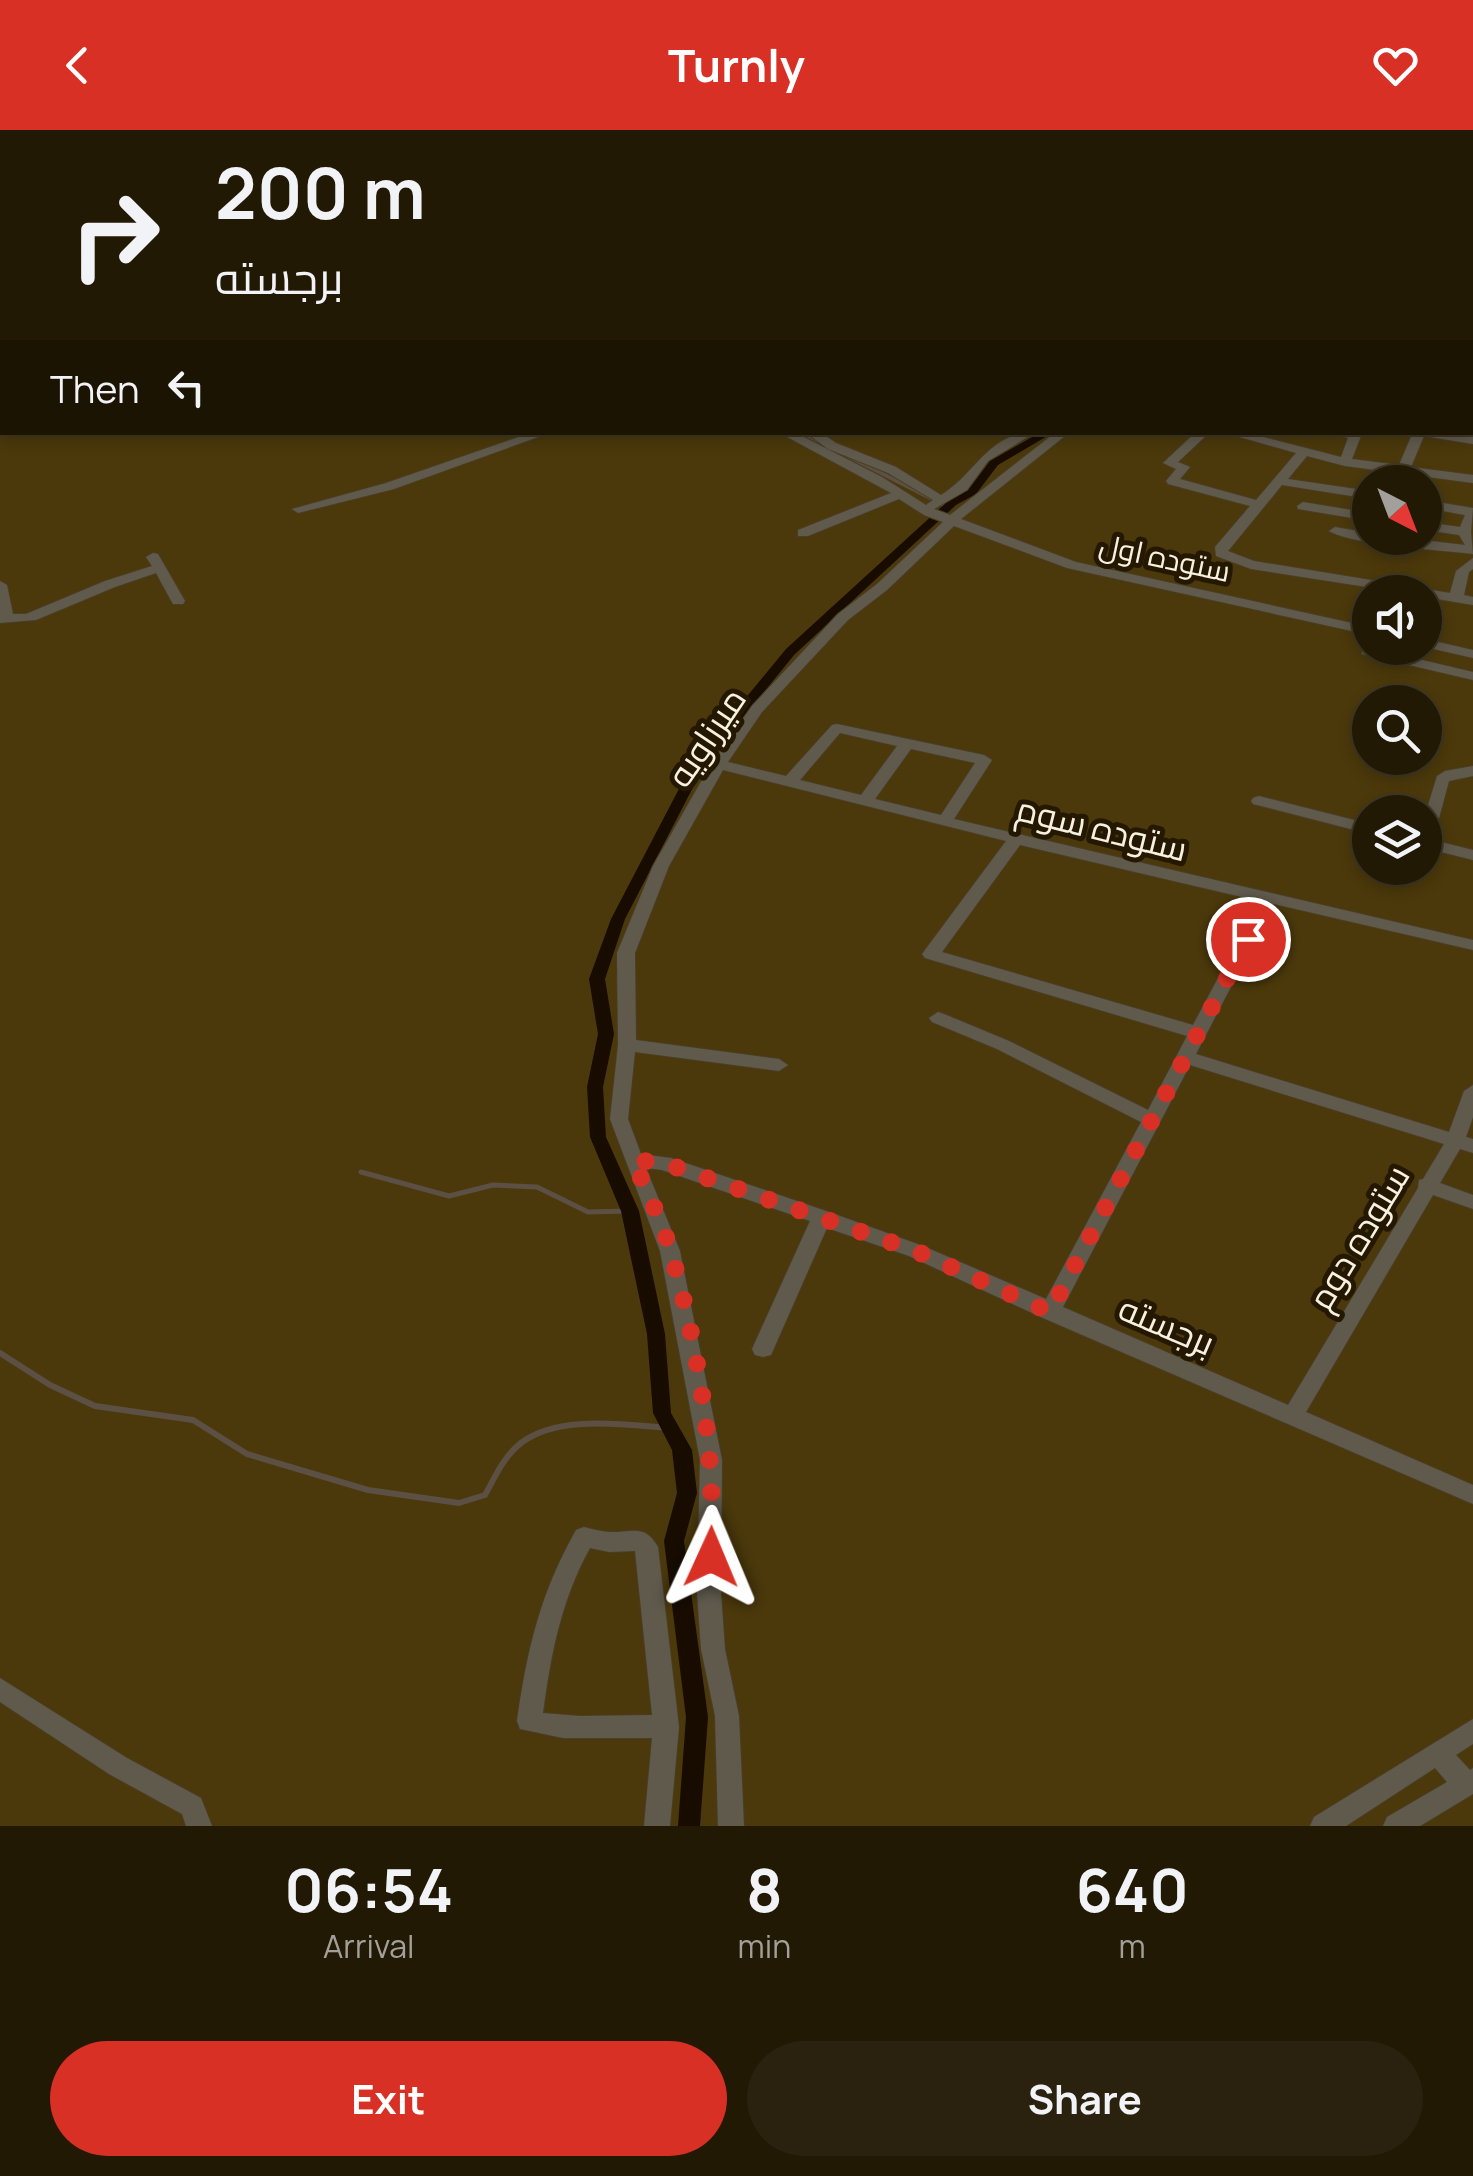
<!DOCTYPE html>
<html lang="en">
<head>
<meta charset="utf-8">
<style>
	body { margin:0; font-family:Manrope,Cairo,sans-serif; background:#2a220e; color:#f1f3f6; height:100vh; display:flex; flex-direction:column; font-size:38px; white-space:nowrap }
	* { box-sizing:border-box; margin:0 }
	p { font-size:32px; color:#a2a09a }
	.icon { flex:none; width:55px; height:55px; fill:none; stroke:currentColor; stroke-width:2; stroke-linecap:round; stroke-linejoin:round }
	.map { position:relative; height:1696px; overflow:hidden }
	.panel { display:flex; flex-direction:column; background:#221904; flex:1 }
	.panel>* { flex:none }
	.banner { position:absolute; left:0px; top:0px; width:1475px; height:305px; box-shadow:0 5px 15px #0003,0 0 0 2px #3f3826; background:#221904; color:#f1f3f6; overflow:hidden }
	.needle { width:65px; rotate:138deg }
	.buttons { position:absolute; left:1352px; top:335px; display:grid; gap:20px }
	.buttons a { display:grid; place-items:center; width:90px; height:90px; border-radius:50%; background:#221904; box-shadow:0 5px 15px #0003,0 0 0 2px #3f3826; font-size:50px }
	.pin { position:absolute; display:grid; place-items:center; width:85px; height:85px; color:#fff; margin:-42px; border:5px solid #fff; border-radius:50%; box-shadow:0 2px 10px #0007 }
	.me { position:absolute; width:110px; margin:-55px; rotate:1deg; stroke-linejoin:round; filter:drop-shadow(0 0 8px #0008) }
	.turn { display:flex; align-items:center; gap:35px; height:210px; padding:0 50px; font-size:45px }
	.turn .icon { width:130px; height:130px; stroke-width:2.5 }
	.turn b { display:block; font-size:70px; line-height:85px }
	.then { display:flex; align-items:center; height:95px; padding:0 50px; background:#0003; gap:20px; font-size:38px }
	.eta { display:flex; justify-content:space-evenly; align-items:center; height:170px; text-align:center }
	.eta b { font-size:60px; font-weight:700; line-height:70px }
	.action { display:flex; gap:20px; margin-top:auto; padding:20px 50px }
	.action a { flex:1; height:115px; border-radius:60px; background:#d93025; color:#fff; font-size:40px; font-weight:700; line-height:115px; text-align:center }
	.action a+a { background:#2a220e; color:#f1f3f6 }
	header { display:flex; justify-content:space-between; align-items:center; height:130px; padding:0 50px; background:#d93025; color:#fff; font-size:45px; font-weight:700 }
	.map>svg:first-child { display:block }
</style>
</head>
<body>
<header><svg class="icon" aria-label="back" viewBox="0 0 24 24"><path d="M15 5l-7 7 7 7"/></svg>Turnly<svg class="icon" aria-label="heart" viewBox="0 0 24 24"><path d="M12 20l-8-8c-3-5 5-10 8-4 3-6 11-1 8 4z"/></svg></header>
<div class="map">
<svg width="1473" height="1696" viewBox="0 0 1473 1696">
	<rect width="100%" height="100%" fill="#2e2105"/>
	<path fill="#4b390b" fill-rule="evenodd" d="M 0,0 L 1473,0 L 1473,1696 L 0,1696 ZM 2,2 L 1472,2 L 1472,302 L 2,302 ZM 1370,352 L 1425,352 L 1425,408 L 1370,408 ZM 1370,462 L 1425,462 L 1425,518 L 1370,518 ZM 1370,572 L 1425,572 L 1425,628 L 1370,628 ZM 1370,682 L 1425,682 L 1425,738 L 1370,738 Z"/>
	<g fill="none" stroke-linecap="round" stroke-linejoin="round">
		<path stroke="#5b5043" stroke-width="2.5" d="M 635,0 L 642,2"/>
		<path stroke="#5b5043" stroke-width="4" d="M 800,302 L 948,377"/>
		<path stroke="#5b5043" stroke-width="5" d="M 361,1042 L 449,1066 L 493,1055 L 537,1057 L 588,1082 L 630,1081"/>
		<path stroke="#5b5043" stroke-width="6" d="M 0,1223 L 50,1255 L 95,1276 L 193,1290 L 247,1324 L 368,1360 L 459,1373 L 485,1365 C 495,1347 504,1326 521,1313 C 558,1284 627,1295 670,1298"/>
		<g fill="#180c00" fill-rule="evenodd">
			<rect x="1472" y="50" width="1" height="4"/>
			<path d="M 1041,302 L 1054,302 L 998,335 L 976,364 L 956,375 L 794,525 L 704,636 L 625,789 L 605,849 L 614,904 L 603,957 L 606,1007 L 639,1081 L 665,1204 L 671,1283 L 692,1320 L 697,1363 L 684,1411 L 708,1587 L 700,1696 L 678,1696 L 686,1587 L 664,1411 L 677,1363 L 672,1320 L 653,1283 L 647,1204 L 621,1081 L 590,1007 L 587,957 L 598,904 L 589,849 L 611,789 L 693,632 L 786,519 L 948,371 L 968,360 L 990,331 Z"/>
		</g>
		<defs>
			<g id="minor">
				<path d="M 272,0 L 283,0 L 284,2 L 274,2 Z"/>
				<rect x="1472" y="52" width="1" height="6"/>
				<path d="M 0,119 L 2,120 L 2,129 L 0,129 Z"/>
				<rect x="1472" y="213" width="1" height="6"/>
				<rect x="1472" y="286" width="1" height="8"/>
				<path d="M 533,302 L 552,302 L 394,359 L 298,383 L 292,379 L 386,353 Z"/>
				<path d="M 778,302 L 794,302 L 882,347 L 926,375 L 933,370 L 888,343 L 828,319 L 805,302 L 820,302 L 836,313 L 896,337 L 941,365 C 976,344 988,302 1036,302 L 988,331 L 967,360 L 934,379 L 950,385 L 1056,302 L 1070,302 L 961,389 L 1076,432 L 1370,497 L 1370,505 L 1067,438 L 954,396 L 887,460 L 848,490 L 762,582 L 728,632 L 786,646 L 832,595 L 837,594 L 984,625 L 992,630 L 954,689 L 1473,810 L 1473,820 L 1274,774 L 1196,924 L 1449,1002 L 1464,961 L 1473,955 L 1473,987 L 1466,1007 L 1473,1009 L 1473,1023 L 1460,1019 L 1440,1053 L 1473,1065 L 1473,1079 L 1433,1065 L 1306,1282 L 1473,1355 L 1473,1374 L 1043,1188 L 909,1126 L 827,1098 L 771,1225 L 763,1227 L 755,1225 L 752,1219 L 810,1091 L 662,1040 L 646,1038 L 680,1121 L 722,1330 L 721,1463 L 725,1519 L 739,1586 L 744,1696 L 718,1696 L 715,1586 L 701,1519 L 697,1463 L 700,1330 L 660,1121 L 610,989 L 618,915 L 617,823 L 653,736 L 711,634 L 752,576 L 838,484 L 877,454 L 943,392 L 924,385 L 899,369 L 808,406 L 798,406 L 798,400 L 891,363 ZM 840,603 L 897,616 L 861,665 L 800,650 ZM 911,619 L 975,633 L 941,685 L 875,669 ZM 723,640 L 1006,711 L 925,820 L 922,824 L 925,828 L 1187,906 L 1148,980 L 1009,911 L 944,884 L 938,882 L 929,888 L 932,892 L 997,919 L 1141,992 L 1046,1169 L 923,1116 L 829,1082 L 671,1028 L 641,1024 L 628,989 L 635,922 L 779,941 L 788,935 L 779,929 L 636,910 L 635,823 L 669,736 ZM 1020,715 L 1259,771 L 1193,895 L 942,822 ZM 1190,935 L 1444,1014 L 1423,1049 L 1419,1050 L 1418,1058 L 1288,1275 L 1063,1177 Z"/>
				<path d="M 1196,302 L 1210,302 L 1178,332 L 1190,337 L 1180,349 L 1256,370 L 1296,323 L 1222,302 L 1244,302 L 1341,327 L 1348,308 L 1334,303 L 1355,302 L 1361,306 L 1352,329 L 1399,335 L 1413,302 L 1449,302 L 1473,306 L 1473,314 L 1424,306 L 1411,337 L 1473,345 L 1473,353 L 1345,336 L 1307,326 L 1288,349 L 1370,361 L 1370,369 L 1282,355 L 1228,421 L 1254,431 L 1450,463 L 1456,441 L 1473,428 L 1473,439 L 1469,442 L 1464,465 L 1473,467 L 1473,475 L 1425,467 L 1425,462 L 1399,462 L 1251,439 L 1216,426 L 1215,417 L 1250,376 L 1168,354 L 1166,351 L 1176,339 L 1163,333 Z"/>
				<path d="M 1425,370 L 1473,378 L 1471,402 L 1473,424 C 1441,420 1352,415 1329,401 L 1335,397 L 1370,403 L 1370,408 L 1404,408 L 1465,415 L 1459,405 L 1425,400 L 1425,392 L 1460,397 L 1465,385 L 1425,378 Z"/>
				<path d="M 1303,372 L 1370,383 L 1370,391 L 1298,379 L 1297,376 Z"/>
				<path d="M 153,423 L 158,424 L 185,471 L 183,474 L 173,474 L 156,443 L 115,457 L 36,490 L 0,493 L 0,451 L 7,455 L 13,484 L 26,484 L 105,451 L 152,436 L 146,427 Z"/>
				<path d="M 1425,509 L 1473,520 L 1473,528 L 1425,517 Z"/>
				<path d="M 1362,518 L 1367,517 L 1473,542 L 1473,550 L 1362,524 Z"/>
				<path d="M 1473,636 L 1473,646 L 1449,651 L 1439,688 L 1427,688 L 1425,685 L 1437,646 L 1445,641 Z"/>
				<path d="M 1259,666 L 1370,694 L 1370,704 L 1253,674 L 1251,671 L 1253,668 Z"/>
				<path d="M 1425,708 L 1473,720 L 1473,730 L 1425,718 Z"/>
				<path d="M 584,1397 C 593,1399 602,1402 611,1402 C 633,1402 645,1394 658,1417 L 679,1597 L 670,1696 L 644,1696 L 652,1608 L 563,1608 L 520,1599 L 517,1591 C 527,1520 540,1464 576,1400 ZM 590,1418 L 609,1422 L 635,1421 L 652,1585 L 580,1586 L 543,1583 C 551,1524 561,1470 590,1418 Z"/>
				<path d="M 0,1548 L 127,1628 L 201,1668 L 212,1696 L 186,1696 L 182,1684 L 109,1644 L 0,1572 Z"/>
				<path d="M 1473,1589 L 1473,1614 L 1456,1625 L 1470,1640 L 1473,1638 L 1473,1664 L 1420,1696 L 1383,1696 L 1387,1687 L 1447,1652 L 1435,1638 L 1346,1696 L 1310,1696 L 1314,1687 Z"/>
			</g>
			<g id="major">
				<rect x="0" y="87" width="2" height="8"/>
				<rect x="1472" y="136" width="1" height="8"/>
			</g>
		</defs>
		<use href="#minor" stroke="#4a3e24" stroke-width="2"/>
		<use href="#major" stroke="#4a3e24" stroke-width="3"/>
		<use href="#minor" fill="#605a4d" fill-rule="evenodd"/>
		<use href="#major" fill="#9c8f75" fill-rule="evenodd"/>
	</g>
	<g fill="none" stroke-linecap="round" stroke-linejoin="round">
		<path stroke="#d93025" stroke-width="18" stroke-dasharray="0 32.4" d="M 711,1427 C 716,1326 699,1220 671,1123 C 662,1091 646,1060 633,1030 L 664,1033 L 916,1121 L 1050,1182 L 1248,809"/>
	</g>
	<g text-anchor="middle" dominant-baseline="central" stroke-width="10" stroke-linejoin="round" paint-order="stroke">
		<g font-size="30" fill="#f8f0e0" stroke="#241800">
			<text transform="translate(1165 427) rotate(12)">ستوده اول</text>
		</g>
		<g font-size="35" fill="#f8f0e0" stroke="#241800">
			<text transform="translate(706 607) rotate(-56)">میرزاویه</text>
			<text transform="translate(1102 698) rotate(14)">ستوده سوم</text>
			<text transform="translate(1358 1107) rotate(-59)">ستوده دوم</text>
			<text transform="translate(1167 1195) rotate(23)">برجسته</text>
		</g>
	</g>
</svg>
<div class="buttons">
<a><svg class="needle" viewBox="-14 -14 28 28"><path d="M0-13l5 13h-10z" fill="#e53935"/><path d="M0 13l5-13h-10z" fill="#a2a09a"/></svg></a>
<a><svg class="icon" aria-label="sound" viewBox="0 0 24 24"><path d="M4 9h4l5-4v14l-5-4H4zM17 9q2 3 0 6"/></svg></a>
<a><svg class="icon" aria-label="search" viewBox="0 0 24 24"><circle cx="10" cy="10" r="6"/><path d="M15 15l6 6"/></svg></a>
<a><svg class="icon" aria-label="layers" viewBox="0 0 24 24"><path d="M12 4l9 5-9 5-9-5zM3 14l9 5 9-5"/></svg></a>
</div>
<div class="pin" style="left:1248px;top:809px;background:#d93025"><svg class="icon" aria-label="arrive" viewBox="0 0 24 24"><path d="M6 21V4h12l-3 4 3 4H6"/></svg></div>
<svg class="me" style="left:711px;top:1427px" viewBox="-20 -20 40 40"><path d="M0-17L14 15 0 8-14 15z" fill="#d93025" stroke="#fff" stroke-width="4"/></svg>
<div class="banner">
<div class="turn"><svg class="icon" aria-label="right" viewBox="0 0 24 24"><path d="M7 20v-9h11M14 6l5 5-5 5"/></svg><div><b>200 m</b>برجسته</div></div>
<div class="then">Then<svg class="icon" aria-label="left" viewBox="0 0 24 24"><path d="M17 20v-9H6M10 6l-5 5 5 5"/></svg></div>
</div>
</div>
<section class="panel">
<div class="eta">
<div><b>06:54</b><p>Arrival</p></div>
<div><b>8</b><p>min</p></div>
<div><b>640</b><p>m</p></div>
</div>
<div class="action"><a>Exit</a><a>Share</a></div>
</section>
</body>
</html>
